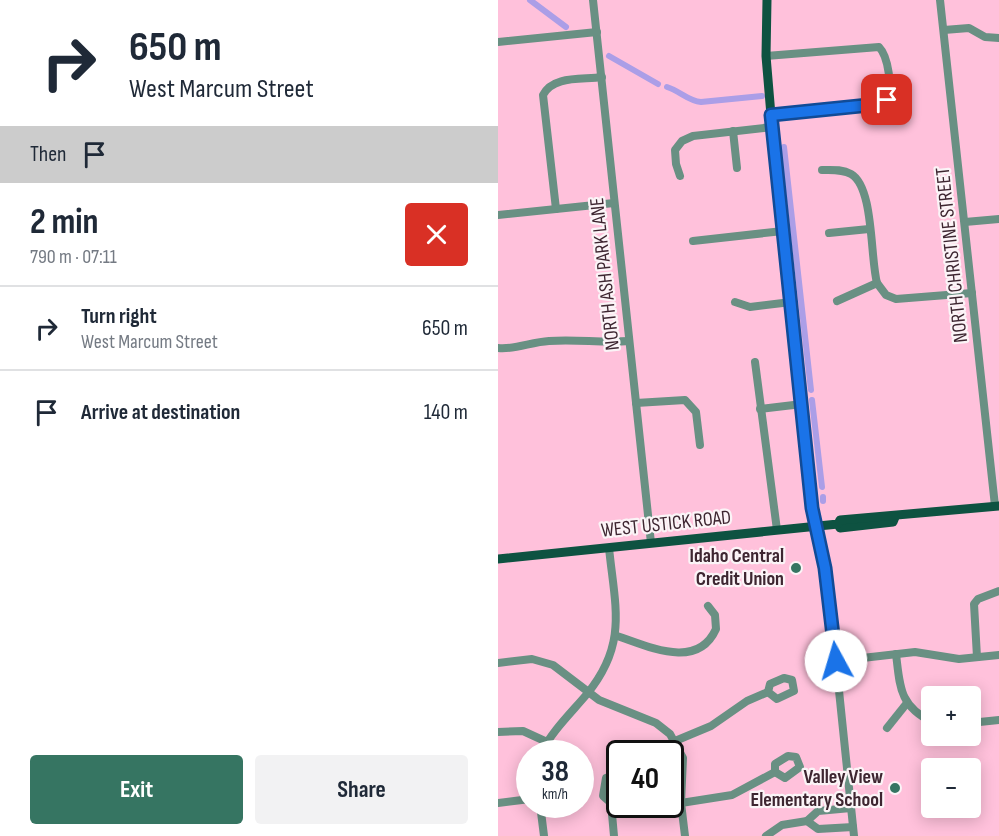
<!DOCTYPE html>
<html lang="en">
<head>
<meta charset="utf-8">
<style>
	body { margin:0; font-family:"Sofia Sans Condensed",sans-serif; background:#f2f2f3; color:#1f2937; height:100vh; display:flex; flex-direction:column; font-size:22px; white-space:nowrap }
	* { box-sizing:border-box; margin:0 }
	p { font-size:20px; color:#747a83 }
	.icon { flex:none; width:33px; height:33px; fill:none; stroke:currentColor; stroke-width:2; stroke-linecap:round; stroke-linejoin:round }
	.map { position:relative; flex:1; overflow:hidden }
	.sheet { display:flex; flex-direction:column; background:#fff; width:498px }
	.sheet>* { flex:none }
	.guide { background:#fff; color:#1f2937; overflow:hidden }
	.fabs { position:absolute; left:423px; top:686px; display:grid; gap:12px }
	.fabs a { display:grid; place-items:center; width:60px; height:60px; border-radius:6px; background:#fff; box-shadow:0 3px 15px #0003; font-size:30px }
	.speed { position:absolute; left:18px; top:740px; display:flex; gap:12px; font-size:30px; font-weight:700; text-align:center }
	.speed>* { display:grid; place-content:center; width:78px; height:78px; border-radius:50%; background:#fff; box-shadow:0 3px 15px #0003; line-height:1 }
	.speed small { font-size:15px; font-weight:400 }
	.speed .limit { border:3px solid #111; border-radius:9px; background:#fff; color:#111 }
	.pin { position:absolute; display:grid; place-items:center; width:51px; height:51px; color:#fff; margin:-26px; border-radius:12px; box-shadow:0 3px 9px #0006 }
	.me { position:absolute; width:66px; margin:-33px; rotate:354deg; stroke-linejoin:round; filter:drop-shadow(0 0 4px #0008) }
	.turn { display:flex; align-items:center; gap:21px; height:126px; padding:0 30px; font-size:27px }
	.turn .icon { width:78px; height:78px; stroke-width:2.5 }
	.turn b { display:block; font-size:42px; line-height:51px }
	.then { display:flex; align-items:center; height:57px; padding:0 30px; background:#0003; gap:12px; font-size:22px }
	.round { display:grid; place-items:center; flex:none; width:63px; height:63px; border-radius:6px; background:#f2f2f3 }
	.summary { display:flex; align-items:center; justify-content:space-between; height:102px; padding:0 30px }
	h1 { font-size:36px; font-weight:700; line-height:45px }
	.action { display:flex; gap:12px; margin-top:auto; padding:12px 30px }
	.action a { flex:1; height:69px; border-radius:6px; background:#367562; color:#fff; font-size:24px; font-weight:700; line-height:69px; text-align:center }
	.action a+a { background:#f2f2f3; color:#1f2937 }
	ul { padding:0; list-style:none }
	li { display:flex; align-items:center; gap:18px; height:84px; padding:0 30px; border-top:2px solid #e0e1e3 }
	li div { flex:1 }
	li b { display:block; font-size:22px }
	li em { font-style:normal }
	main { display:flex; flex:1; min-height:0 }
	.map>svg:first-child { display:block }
</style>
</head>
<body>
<main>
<section class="sheet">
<div class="guide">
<div class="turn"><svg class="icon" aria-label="right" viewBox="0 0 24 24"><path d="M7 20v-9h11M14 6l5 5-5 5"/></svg><div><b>650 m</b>West Marcum Street</div></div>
<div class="then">Then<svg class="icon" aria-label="arrive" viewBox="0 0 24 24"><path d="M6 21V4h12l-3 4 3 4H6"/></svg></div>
</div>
<div class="summary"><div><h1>2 min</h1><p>790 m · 07:11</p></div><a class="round" style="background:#d93025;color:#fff"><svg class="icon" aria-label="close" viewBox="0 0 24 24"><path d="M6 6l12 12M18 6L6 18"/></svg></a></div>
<ul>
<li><svg class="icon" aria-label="right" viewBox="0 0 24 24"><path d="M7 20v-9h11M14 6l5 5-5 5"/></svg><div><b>Turn right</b><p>West Marcum Street</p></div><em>650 m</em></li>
<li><svg class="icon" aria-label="arrive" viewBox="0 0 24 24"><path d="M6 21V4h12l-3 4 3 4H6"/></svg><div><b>Arrive at destination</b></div><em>140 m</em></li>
</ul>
<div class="action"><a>Exit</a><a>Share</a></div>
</section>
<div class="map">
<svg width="501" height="836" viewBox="0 0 501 836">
	<rect width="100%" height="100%" fill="#ffc1db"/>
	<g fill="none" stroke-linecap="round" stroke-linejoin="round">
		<g stroke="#ab9ee7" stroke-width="6">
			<path d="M 32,0 L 68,27"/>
			<path d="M 111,56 L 160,84"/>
			<path d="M 169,87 C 182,91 190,101 203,102 L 264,96"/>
			<path d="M 286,147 L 313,390"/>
			<path d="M 314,400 L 324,487"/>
			<path d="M 325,497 L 325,501"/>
		</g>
		<g stroke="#699083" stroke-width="8">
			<path d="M 95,0 L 153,543"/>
			<path d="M 442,0 L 497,506"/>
			<path d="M 446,30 L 471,28 L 487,37 L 501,38"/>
			<path d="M 0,42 L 99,32"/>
			<path d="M 268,56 L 381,47 C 390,56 395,88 389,100 L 381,104 L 273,115"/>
			<path d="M 235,131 L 239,168"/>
			<path d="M 324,170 C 334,170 344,169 353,174 C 376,187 372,257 379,283"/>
			<path d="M 182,176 L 178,164 L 177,150 L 184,141 L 195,136 L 274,127"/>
			<path d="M 58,209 L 45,95 C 55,75 85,80 104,77"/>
			<path d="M 0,215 L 116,203"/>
			<path d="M 467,222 L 501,219"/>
			<path d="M 331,233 L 371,229"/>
			<path d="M 195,241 L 285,231"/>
			<path d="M 339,301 L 379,283 L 388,295 L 398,299 L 474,293"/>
			<path d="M 237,302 L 252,307 L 293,302"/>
			<path d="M 0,348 C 17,350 33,342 51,341 C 78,339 104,343 131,341"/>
			<path d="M 257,362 L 279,530"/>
			<path d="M 138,403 L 187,400 L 198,412 L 202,445"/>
			<path d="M 262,409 L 304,404"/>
			<path d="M 319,526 L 330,584 L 356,836"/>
			<path d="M 119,636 C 150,646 199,671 218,629 L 217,615 L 210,606"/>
			<path d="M 398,654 C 402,686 401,706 434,722"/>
			<path d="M 479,657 L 476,604 L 480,599 L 501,591"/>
			<path d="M 338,661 L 417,652 L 461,659 L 501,655"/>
			<path d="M 0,663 L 34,659 L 55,665 L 101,700 L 158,723 L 172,734 L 185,758 L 183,803 L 187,836"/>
			<path d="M 286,678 L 294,680 L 296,691 L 279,699 L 270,692 L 272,684 Z"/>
			<path d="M 472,723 L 501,720"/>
			<path d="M 389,728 L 409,703"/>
			<path d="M 0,732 L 25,731 L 49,742"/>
			<path d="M 177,741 L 213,726 L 249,701 L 270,692"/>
			<path d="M 43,753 C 54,731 73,713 89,694 C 130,644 117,607 111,548"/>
			<path d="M 290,756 L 298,757 L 302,767 L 287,778 L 277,772 L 277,764 Z"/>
			<path d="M 122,780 L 116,776 L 108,778 L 105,796 L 113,803 L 122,799"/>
			<path d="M 0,803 L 32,799"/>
			<path d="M 113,803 L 116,836"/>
			<path d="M 183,803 L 234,795 L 277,772"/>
			<path d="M 42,804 L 46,836"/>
			<path d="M 353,808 L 320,811 L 309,821 L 320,829 L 355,827"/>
			<path d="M 268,836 L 284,825 L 309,821"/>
		</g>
		<g stroke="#0e5241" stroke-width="9">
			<path d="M 269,0 L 268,56 L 275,139 L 314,509 L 319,526"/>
			<path d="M 340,524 L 342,528 L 395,522 L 397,517"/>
			<path d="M 0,559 L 340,524 L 342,520 L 501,506"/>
		</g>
	</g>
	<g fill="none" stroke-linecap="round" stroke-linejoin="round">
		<defs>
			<path id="route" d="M 338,661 L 327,568 L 314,508 L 273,115 L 381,104 L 389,100"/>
		</defs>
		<use href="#route" stroke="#114b97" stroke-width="15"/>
		<use href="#route" stroke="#1a73e8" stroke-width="10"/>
	</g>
	<g fill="#367562" stroke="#fbf4f7" stroke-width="2">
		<circle cx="298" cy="568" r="6"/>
		<circle cx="397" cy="788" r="6"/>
	</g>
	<g text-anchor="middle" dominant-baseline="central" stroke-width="4.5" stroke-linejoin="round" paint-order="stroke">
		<g font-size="20" fill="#3e2631" stroke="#fbf4f7">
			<text transform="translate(454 255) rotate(-96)">NORTH CHRISTINE STREET</text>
			<text transform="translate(107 274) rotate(-96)">NORTH ASH PARK LANE</text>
			<text transform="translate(168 524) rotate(-6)">WEST USTICK ROAD</text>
		</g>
		<g font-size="20" font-weight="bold" fill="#3e2631" stroke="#fbf4f7" text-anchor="end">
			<text x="286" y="556">Idaho Central<tspan x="286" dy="23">Credit Union</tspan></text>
			<text x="385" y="777">Valley View<tspan x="385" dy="23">Elementary School</tspan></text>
		</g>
	</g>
</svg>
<div class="fabs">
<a>+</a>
<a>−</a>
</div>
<div class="speed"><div>38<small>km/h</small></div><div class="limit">40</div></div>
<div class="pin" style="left:389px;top:100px;background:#d93025"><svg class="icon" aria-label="arrive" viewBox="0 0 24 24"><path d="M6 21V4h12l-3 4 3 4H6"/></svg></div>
<svg class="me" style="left:338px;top:661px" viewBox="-20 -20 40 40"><circle r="19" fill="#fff"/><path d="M0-13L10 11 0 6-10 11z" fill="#1a73e8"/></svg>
</div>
</main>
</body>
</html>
